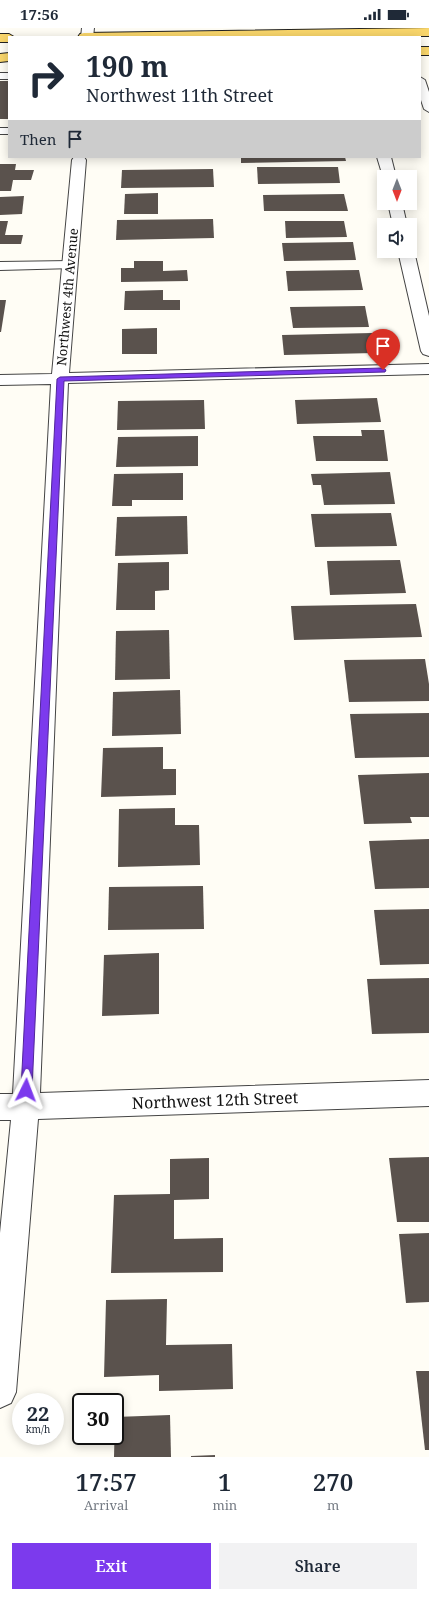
<!DOCTYPE html>
<html lang="en">
<head>
<meta charset="utf-8">
<style>
	body { margin:0; font-family:"Noto Serif",serif; background:#f2f2f3; color:#1f2937; height:100vh; display:flex; flex-direction:column; font-size:15px; white-space:nowrap }
	* { box-sizing:border-box; margin:0 }
	p { font-size:13px; color:#747a83 }
	.icon { flex:none; width:22px; height:22px; fill:none; stroke:currentColor; stroke-width:2; stroke-linecap:round; stroke-linejoin:round }
	.map { position:relative; height:1429px; overflow:hidden }
	.details { display:flex; flex-direction:column; background:#fff; flex:1 }
	.details>* { flex:none }
	.banner { position:absolute; left:8px; top:8px; width:413px; height:122px; border-radius:0px; box-shadow:0 2px 10px #0003; background:#fff; color:#1f2937; overflow:hidden }
	.needle { width:26px; rotate:180deg }
	.buttons { position:absolute; left:377px; top:142px; display:grid; gap:8px }
	.buttons a { display:grid; place-items:center; width:40px; height:40px; border-radius:0px; background:#fff; box-shadow:0 2px 10px #0003; font-size:20px }
	.speed { position:absolute; left:12px; top:1365px; display:flex; gap:8px; font-size:20px; font-weight:700; text-align:center }
	.speed>* { display:grid; place-content:center; width:52px; height:52px; border-radius:50%; background:#fff; box-shadow:0 2px 10px #0003; line-height:1 }
	.speed small { font-size:10px; font-weight:400 }
	.speed .limit { border:2px solid #111; border-radius:6px; background:#fff; color:#111 }
	.pin { position:absolute; display:grid; place-items:center; width:34px; height:34px; color:#fff; margin:-41px -17px; border-radius:50% 50% 50% 0; rotate:-45deg; box-shadow:0 0 4px #0007 }
	.pin .icon { rotate:45deg }
	.me { position:absolute; width:44px; margin:-22px; rotate:3deg; stroke-linejoin:round; filter:drop-shadow(0 0 3px #0008) }
	.turn { display:flex; align-items:center; gap:14px; height:84px; padding:0 12px; font-size:18px }
	.turn .icon { width:52px; height:52px; stroke-width:2.5 }
	.turn b { display:block; font-size:28px; line-height:34px }
	.then { display:flex; align-items:center; height:38px; padding:0 12px; background:#0003; gap:8px; font-size:15px }
	.eta { display:flex; justify-content:space-evenly; align-items:center; height:68px; text-align:center }
	.eta b { font-size:24px; font-weight:600; line-height:28px }
	.primary-button { display:flex; gap:8px; margin-top:auto; padding:8px 12px }
	.primary-button a { flex:1; height:46px; border-radius:0px; background:#7c3aed; color:#fff; font-size:16px; font-weight:600; line-height:46px; text-align:center }
	.primary-button a+a { background:#f2f2f3; color:#1f2937 }
	.status { display:flex; justify-content:space-between; align-items:center; height:28px; padding:0 20px; background:#fff; direction:ltr }
	.status svg { height:11px; fill:currentColor }
	.map>svg:first-child { display:block }
</style>
</head>
<body>
<div class="status"><b>17:56</b><svg viewBox="0 0 49 12"><path d="M0 12V9h3v3zM5 12V6h3v6zM10 12V3h3v9zM15 12V0h3v12zM26 1h20v11H26zM47 4h2v5h-2z"/></svg></div>
<div class="map">
<svg width="429" height="1429" viewBox="0 0 429 1429">
	<rect width="100%" height="100%" fill="#fffdf5"/>
	<g fill="#5a524d">
		<rect x="0" y="53" width="9" height="38"/>
		<path d="M 241,129 L 345,129 L 346,133 L 241,135 Z"/>
		<path d="M 0,136 L 16,136 L 15,142 L 34,142 L 31,152 L 13,152 L 11,163 L 0,163 Z"/>
		<path d="M 257,139 L 338,139 L 340,155 L 258,156 Z"/>
		<path d="M 213,141 L 214,159 L 121,160 L 122,142 Z"/>
		<path d="M 158,165 L 158,186 L 124,186 L 125,166 Z"/>
		<path d="M 344,166 L 348,183 L 264,183 L 263,167 Z"/>
		<path d="M 24,168 L 22,186 L 0,187 L 0,169 Z"/>
		<path d="M 213,191 L 214,210 L 116,212 L 117,192 Z"/>
		<path d="M 0,193 L 8,193 L 5,207 L 23,207 L 21,216 L 0,216 Z"/>
		<path d="M 285,193 L 344,193 L 347,209 L 286,210 Z"/>
		<path d="M 353,214 L 356,232 L 284,233 L 282,215 Z"/>
		<path d="M 134,233 L 163,233 L 163,243 L 187,242 L 188,253 L 121,254 L 121,240 L 134,240 Z"/>
		<path d="M 359,242 L 363,262 L 288,263 L 286,243 Z"/>
		<path d="M 163,262 L 163,272 L 180,272 L 180,282 L 124,282 L 125,263 Z"/>
		<path d="M 0,272 L 6,272 L 1,304 L 0,304 Z"/>
		<path d="M 365,278 L 369,299 L 293,300 L 290,279 Z"/>
		<path d="M 157,300 L 157,326 L 122,326 L 122,301 Z"/>
		<path d="M 372,305 L 375,325 L 284,327 L 282,307 Z"/>
		<path d="M 377,370 L 381,394 L 297,396 L 295,372 Z"/>
		<path d="M 204,372 L 205,401 L 117,402 L 118,373 Z"/>
		<path d="M 361,402 L 384,402 L 388,433 L 316,433 L 313,408 L 362,408 Z"/>
		<path d="M 198,408 L 198,438 L 116,439 L 118,409 Z"/>
		<path d="M 390,444 L 395,476 L 324,477 L 321,457 L 313,457 L 311,446 Z"/>
		<path d="M 183,445 L 183,472 L 132,472 L 132,478 L 112,478 L 114,446 Z"/>
		<path d="M 391,485 L 397,518 L 315,519 L 311,486 Z"/>
		<path d="M 187,488 L 188,526 L 115,528 L 117,489 Z"/>
		<path d="M 400,532 L 406,565 L 330,567 L 327,533 Z"/>
		<path d="M 169,534 L 169,562 L 155,563 L 155,582 L 116,582 L 118,535 Z"/>
		<path d="M 416,576 L 422,609 L 294,612 L 291,578 Z"/>
		<path d="M 169,602 L 170,651 L 115,652 L 116,603 Z"/>
		<path d="M 425,631 L 429,656 L 429,673 L 349,674 L 344,632 Z"/>
		<path d="M 180,662 L 181,706 L 112,708 L 113,664 Z"/>
		<path d="M 429,685 L 429,729 L 355,730 L 350,686 Z"/>
		<path d="M 163,719 L 163,741 L 176,741 L 176,767 L 101,769 L 103,720 Z"/>
		<path d="M 429,745 L 429,789 L 410,789 L 412,795 L 364,796 L 358,747 Z"/>
		<path d="M 175,780 L 175,797 L 199,797 L 200,837 L 118,839 L 119,781 Z"/>
		<path d="M 429,811 L 429,860 L 375,861 L 369,813 Z"/>
		<path d="M 203,858 L 204,901 L 108,902 L 109,859 Z"/>
		<path d="M 429,881 L 429,936 L 380,937 L 374,882 Z"/>
		<path d="M 159,925 L 159,986 L 102,988 L 104,927 Z"/>
		<path d="M 429,950 L 429,1005 L 372,1006 L 367,951 Z"/>
		<path d="M 429,1129 L 429,1194 L 397,1194 L 389,1130 Z"/>
		<path d="M 209,1130 L 209,1171 L 174,1172 L 174,1211 L 223,1210 L 223,1244 L 111,1245 L 114,1167 L 170,1166 L 170,1131 Z"/>
		<path d="M 429,1205 L 429,1274 L 406,1275 L 399,1206 Z"/>
		<path d="M 167,1271 L 166,1317 L 232,1316 L 233,1361 L 159,1363 L 159,1347 L 104,1349 L 106,1272 Z"/>
		<path d="M 416,1343 L 429,1343 L 429,1422 L 425,1422 Z"/>
		<path d="M 170,1387 L 171,1429 L 114,1429 L 115,1389 Z"/>
		<path d="M 215,1427 L 215,1429 L 191,1429 L 191,1428 Z"/>
	</g>
	<g fill="none" stroke-linecap="round" stroke-linejoin="round">
		<defs>
			<g id="service">
				<rect x="0" y="45" width="9" height="6"/>
				<path d="M 420,49 L 425,52 L 429,64 L 429,84 L 424,81 L 420,69 Z"/>
				<rect x="0" y="100" width="9" height="6"/>
				<path d="M 70,233 L 74,234 L 76,237 L 74,240 L 0,242 L 0,234 Z"/>
			</g>
			<g id="minor">
				<path d="M 82,0 L 94,0 L 93,9 L 81,9 Z"/>
				<path d="M 74,129 L 84,129 L 86,132 L 69,345 L 429,336 L 429,346 L 68,355 L 40,1065 L 429,1052 L 429,1078 L 38,1091 L 16,1364 L 11,1375 L 0,1380 L 0,1205 L 11,1092 L 0,1092 L 0,1066 L 13,1066 L 51,356 L 0,357 L 0,347 L 52,346 L 72,132 Z"/>
				<path d="M 377,129 L 391,129 L 396,149 L 384,149 L 384,152 Z"/>
				<path d="M 388,175 L 402,175 L 407,197 L 393,197 Z"/>
				<path d="M 410,219 L 414,223 L 429,288 L 429,328 L 423,326 L 421,323 L 398,223 L 410,223 Z"/>
			</g>
			<g id="primary">
				<path d="M 429,0 L 429,8 L 78,9 L 80,6 L 84,5 Z"/>
				<path d="M 0,6 L 9,6 L 14,9 L 9,9 L 9,14 L 0,14 Z"/>
				<rect x="420" y="19" width="9" height="8"/>
				<path d="M 9,25 L 9,33 L 0,34 L 0,26 Z"/>
			</g>
		</defs>
		<use href="#service" stroke="#444" stroke-width="2"/>
		<use href="#minor" stroke="#444" stroke-width="2"/>
		<use href="#primary" stroke="#222" stroke-width="2"/>
		<use href="#service" fill="#fff" fill-rule="evenodd"/>
		<use href="#minor" fill="#fff" fill-rule="evenodd"/>
		<use href="#primary" fill="#f9d66b" fill-rule="evenodd"/>
	</g>
	<path fill="#7c3aed" stroke="#51269a" d="M 383,340 L 386,342 L 385,344 L 64,353 L 32,1062 L 30,1066 L 26,1068 L 22,1066 L 21,1062 L 57,351 L 60,349 Z"/>
	<g text-anchor="middle" dominant-baseline="central" stroke-width="4" stroke-linejoin="round" paint-order="stroke">
		<g font-size="13" fill="#111" stroke="#fff">
			<text transform="translate(67 269) rotate(-85)">Northwest 4th Avenue</text>
		</g>
		<g font-size="16" fill="#111" stroke="#fff">
			<text transform="translate(215 1072) rotate(-2)">Northwest 12th Street</text>
		</g>
	</g>
</svg>
<div class="buttons">
<a><svg class="needle" viewBox="-14 -14 28 28"><path d="M0-13l5 13h-10z" fill="#e53935"/><path d="M0 13l5-13h-10z" fill="#747a83"/></svg></a>
<a><svg class="icon" aria-label="sound" viewBox="0 0 24 24"><path d="M4 9h4l5-4v14l-5-4H4zM17 9q2 3 0 6"/></svg></a>
</div>
<div class="speed"><div>22<small>km/h</small></div><div class="limit">30</div></div>
<div class="pin" style="left:383px;top:342px;background:#d93025"><svg class="icon" aria-label="arrive" viewBox="0 0 24 24"><path d="M6 21V4h12l-3 4 3 4H6"/></svg></div>
<svg class="me" style="left:26px;top:1062px" viewBox="-20 -20 40 40"><path d="M0-17L14 15 0 8-14 15z" fill="#7c3aed" stroke="#fff" stroke-width="4"/></svg>
<div class="banner">
<div class="turn"><svg class="icon" aria-label="right" viewBox="0 0 24 24"><path d="M7 20v-9h11M14 6l5 5-5 5"/></svg><div><b>190 m</b>Northwest 11th Street</div></div>
<div class="then">Then<svg class="icon" aria-label="arrive" viewBox="0 0 24 24"><path d="M6 21V4h12l-3 4 3 4H6"/></svg></div>
</div>
</div>
<section class="details">
<div class="eta">
<div><b>17:57</b><p>Arrival</p></div>
<div><b>1</b><p>min</p></div>
<div><b>270</b><p>m</p></div>
</div>
<div class="primary-button"><a>Exit</a><a>Share</a></div>
</section>
</body>
</html>
